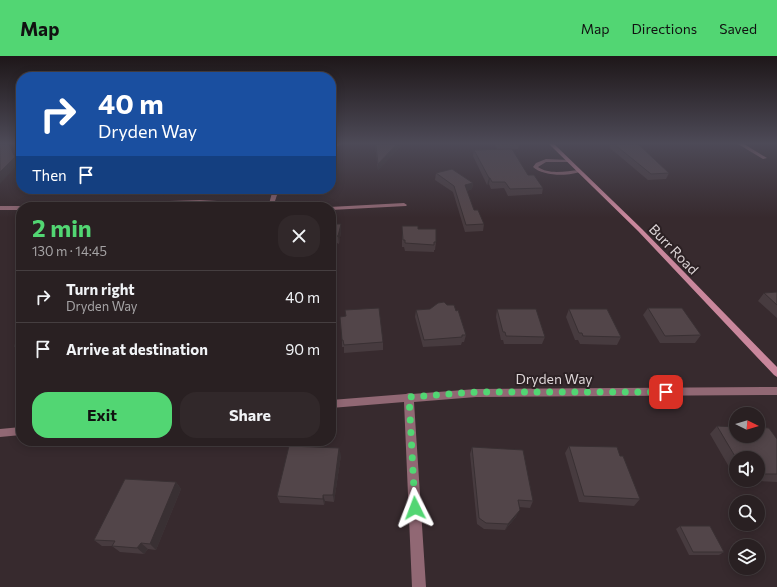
<!DOCTYPE html>
<html lang="en">
<head>
<meta charset="utf-8">
<style>
	body { margin:0; font-family:Commissioner,sans-serif; background:#31282a; color:#f1f3f6; height:100vh; display:flex; flex-direction:column; font-size:15px; white-space:nowrap }
	* { box-sizing:border-box; margin:0 }
	p { font-size:13px; color:#a5a3a5 }
	.icon { flex:none; width:22px; height:22px; fill:none; stroke:currentColor; stroke-width:2; stroke-linecap:round; stroke-linejoin:round }
	.map { position:relative; flex:1; overflow:hidden }
	.sheet { position:absolute; left:16px; top:146px; width:320px; height:244px; display:flex; flex-direction:column; background:#292022; border-radius:16px; box-shadow:0 2px 10px #0003,0 0 0 1px #453e40 }
	.sheet>* { flex:none }
	.banner { position:absolute; left:16px; top:16px; width:320px; height:122px; border-radius:16px; box-shadow:0 2px 10px #0003,0 0 0 1px #453e40; background:#1a4fa0; color:#fff; overflow:hidden }
	.needle { width:26px; rotate:95deg }
	.controls { position:absolute; left:729px; top:351px; display:grid; gap:8px }
	.controls a { display:grid; place-items:center; width:36px; height:36px; border-radius:50%; background:#292022; box-shadow:0 2px 10px #0003,0 0 0 1px #453e40; font-size:20px }
	.pin { position:absolute; display:grid; place-items:center; width:34px; height:34px; color:#fff; margin:-17px; border-radius:8px; box-shadow:0 2px 6px #0006 }
	.me { position:absolute; width:44px; margin:-22px; rotate:357deg; stroke-linejoin:round; filter:drop-shadow(0 0 3px #0008) }
	.turn { display:flex; align-items:center; gap:14px; height:84px; padding:0 16px; font-size:18px }
	.turn .icon { width:52px; height:52px; stroke-width:2.5 }
	.turn b { display:block; font-size:28px; line-height:34px }
	.then { display:flex; align-items:center; height:38px; padding:0 16px; background:#0003; gap:8px; font-size:15px }
	.round { display:grid; place-items:center; flex:none; width:42px; height:42px; border-radius:16px; background:#31282a }
	.summary { display:flex; align-items:center; justify-content:space-between; height:68px; padding:0 16px }
	h1 { font-size:24px; font-weight:700; line-height:30px; color:#52d673 }
	.action { display:flex; gap:8px; margin-top:auto; padding:8px 16px }
	.action a { flex:1; height:46px; border-radius:16px; background:#52d673; color:#111; font-size:16px; font-weight:700; line-height:46px; text-align:center }
	.action a+a { background:#31282a; color:#f1f3f6 }
	ul { padding:0; list-style:none }
	li { display:flex; align-items:center; gap:12px; height:52px; padding:0 16px; border-top:1px solid #453e40 }
	li div { flex:1 }
	li b { display:block; font-size:15px }
	li em { font-style:normal }
	header { display:flex; align-items:center; gap:24px; box-sizing:border-box; height:56px; padding:0 20px; background:#52d673; color:#111 }
	header strong { font-size:19px }
	nav { display:flex; gap:22px; margin-inline-start:auto; font-size:14px }
	.map>svg:first-child { display:block }
</style>
</head>
<body>
<header>
<strong>Map</strong>
<nav><a>Map</a><a>Directions</a><a>Saved</a></nav>
</header>
<div class="map">
<svg width="777" height="531" viewBox="0 0 777 531">
	<rect width="100%" height="100%" fill="#372a2e"/>
	<g fill="none" stroke-linecap="round" stroke-linejoin="round">
		<path fill="#916874" fill-rule="evenodd" d="M 546,103 L 569,104 L 571,105 L 569,106 L 546,106 L 538,111 C 549,119 566,115 579,114 L 581,115 C 570,121 542,120 533,111 L 536,107 Z"/>
		<g fill="#916874" fill-rule="evenodd">
			<path d="M 336,88 L 341,88 L 331,94 L 331,91 Z"/>
			<path d="M 738,88 L 744,88 L 767,102 L 763,103 Z"/>
			<path d="M 273,133 L 279,133 L 274,148 L 297,149 L 300,151 C 266,151 233,148 199,148 C 149,148 98,151 47,151 L 50,149 L 200,144 L 269,148 Z"/>
			<path d="M 404,147 L 407,149 L 406,150 L 331,154 L 331,151 L 329,151 Z"/>
			<path d="M 0,150 L 21,150 L 23,151 L 21,151 L 21,154 L 0,154 Z"/>
			<path d="M 777,331 L 777,339 L 476,341 L 414,346 L 426,531 L 412,531 L 404,346 L 331,352 L 331,344 L 406,338 L 409,337 L 412,338 L 476,333 Z"/>
			<path d="M 21,371 L 21,379 L 0,381 L 0,373 Z"/>
		</g>
		<path fill="#c9879c" fill-rule="evenodd" d="M 549,88 L 554,88 L 642,173 L 777,311 L 777,321 L 774,319 L 638,175 Z"/>
	</g>
	<g fill="#473b3f">
		<path d="M 375,88 L 403,88 L 378,114 Z"/>
		<path d="M 494,88 L 519,88 L 518,93 L 498,94 Z"/>
		<path d="M 611,88 L 638,88 L 669,117 L 666,123 L 648,124 L 610,92 Z"/>
		<path d="M 474,94 L 528,119 L 543,132 L 542,138 L 508,140 L 504,132 L 491,133 L 489,128 L 487,129 L 473,100 Z"/>
		<path d="M 436,117 L 473,127 L 472,133 L 467,135 L 474,154 L 484,168 L 483,175 L 465,176 L 453,136 L 435,124 Z"/>
		<path d="M 331,168 L 341,175 L 339,188 L 337,187 L 337,190 L 331,189 Z"/>
		<path d="M 402,170 L 418,173 L 436,186 L 435,194 L 434,194 L 434,196 L 405,195 L 404,191 L 402,191 Z"/>
		<path d="M 777,236 L 777,262 L 758,245 L 764,237 Z"/>
		<path d="M 447,249 L 456,255 L 466,279 L 464,286 L 462,286 L 461,289 L 423,291 L 415,261 L 416,254 L 430,253 Z"/>
		<path d="M 648,252 L 701,279 L 695,287 L 660,287 L 643,259 Z"/>
		<path d="M 497,253 L 545,281 L 542,288 L 504,288 L 503,284 L 501,284 L 496,261 Z"/>
		<path d="M 569,253 L 621,281 L 617,289 L 580,288 L 578,284 L 575,284 L 566,261 Z"/>
		<path d="M 21,278 L 21,297 L 14,290 L 17,286 L 16,284 Z"/>
		<path d="M 342,284 L 383,286 L 383,294 L 344,297 L 344,291 L 342,291 Z"/>
		<path d="M 717,370 L 777,383 L 777,426 L 737,424 L 758,424 L 758,402 L 736,402 L 736,423 L 710,378 Z"/>
		<path d="M 569,390 L 640,443 L 634,450 L 579,446 L 565,397 Z"/>
		<path d="M 472,391 L 533,445 L 530,452 L 519,451 L 516,461 L 505,474 L 484,473 L 477,468 L 470,398 Z"/>
		<path d="M 341,399 L 334,446 L 325,445 L 324,449 L 280,447 L 277,440 Z"/>
		<path d="M 176,426 L 181,433 L 156,494 L 148,493 L 144,498 L 120,496 L 112,490 L 102,490 L 94,484 Z"/>
		<path d="M 680,470 L 724,496 L 719,499 L 689,499 L 676,473 Z"/>
	</g>
	<g fill="#393033">
		<path d="M 9,88 L 11,91 L 19,107 L 0,128 L 0,116 Z"/>
		<path d="M 397,88 L 403,88 L 378,114 L 378,108 Z"/>
		<path d="M 489,122 L 490,122 L 489,128 L 487,129 Z"/>
		<path d="M 473,127 L 472,133 L 464,136 L 465,129 Z"/>
		<path d="M 341,168 L 341,175 L 339,188 L 338,180 Z"/>
		<path d="M 339,392 L 341,399 L 334,446 L 333,439 Z"/>
		<path d="M 176,426 L 181,433 L 156,494 L 150,488 Z"/>
		<path d="M 323,439 L 325,445 L 324,449 L 323,443 Z"/>
		<path d="M 520,454 L 516,461 L 505,474 L 508,468 Z"/>
		<path d="M 141,487 L 148,493 L 144,498 L 137,492 Z"/>
	</g>
	<g fill="#524549" stroke="#393033">
		<path d="M 0,88 L 9,88 L 15,101 L 0,116 Z"/>
		<path d="M 376,88 L 397,88 L 378,108 Z"/>
		<path d="M 614,88 L 638,88 L 669,117 L 651,118 Z"/>
		<path d="M 512,93 L 528,119 L 534,119 L 543,132 L 510,133 L 505,126 L 492,126 L 490,122 L 489,122 L 474,94 Z"/>
		<path d="M 452,113 L 473,127 L 465,129 L 474,154 L 478,154 L 484,168 L 466,169 L 454,130 L 436,117 Z"/>
		<path d="M 331,168 L 341,168 L 338,180 L 337,180 L 336,182 L 331,182 Z"/>
		<path d="M 402,170 L 418,170 L 418,173 L 436,173 L 436,186 L 434,186 L 434,189 L 405,187 L 405,184 L 403,184 Z"/>
		<path d="M 777,236 L 777,249 L 764,237 Z"/>
		<path d="M 444,246 L 447,249 L 454,249 L 456,255 L 458,254 L 466,279 L 462,279 L 462,281 L 424,284 L 416,254 L 430,253 L 438,247 Z"/>
		<path d="M 379,252 L 383,286 L 344,289 L 343,284 L 342,284 L 340,261 L 346,260 L 345,254 Z"/>
		<path d="M 648,252 L 682,252 L 701,279 L 665,280 Z"/>
		<path d="M 497,253 L 536,253 L 545,281 L 506,280 L 505,276 L 503,276 Z"/>
		<path d="M 569,253 L 607,253 L 621,281 L 583,280 L 582,277 L 579,277 Z"/>
		<path d="M 21,278 L 21,289 L 14,290 L 18,284 L 16,284 Z"/>
		<path d="M 717,370 L 736,371 L 736,380 L 758,380 L 758,371 L 769,372 L 777,383 L 777,418 L 758,418 L 758,402 L 736,402 Z"/>
		<path d="M 289,390 L 339,392 L 333,439 L 323,439 L 323,443 L 277,440 Z"/>
		<path d="M 569,390 L 617,391 L 620,400 L 623,400 L 640,443 L 584,440 Z"/>
		<path d="M 472,391 L 523,394 L 533,445 L 518,444 L 520,454 L 508,468 L 486,467 L 479,462 Z"/>
		<path d="M 125,423 L 176,426 L 150,488 L 141,487 L 137,492 L 112,490 L 115,485 L 94,484 Z"/>
		<path d="M 680,470 L 710,470 L 724,496 L 693,496 Z"/>
	</g>
	<linearGradient id="sky" x2="0" y2="1"><stop stop-color="#1e1719"/><stop offset="0.54" stop-color="#4d4a57"/><stop offset="1" stop-color="#4d4a57" stop-opacity="0"/></linearGradient>
	<rect width="777" height="162" fill="url(#sky)"/>
	<g fill="none" stroke-linecap="round" stroke-linejoin="round">
		<path stroke="#52d673" stroke-width="7" stroke-dasharray="0 12.6" d="M 415,452 L 409,341 L 476,336 L 666,336"/>
	</g>
	<g text-anchor="middle" dominant-baseline="central" stroke-width="4" stroke-linejoin="round" paint-order="stroke">
		<g font-size="14" fill="#ddd5d7" stroke="#2c2124">
			<text transform="translate(674 193) rotate(46)">Burr Road</text>
			<text x="554" y="322">Dryden Way</text>
		</g>
	</g>
</svg>
<div class="controls">
<a><svg class="needle" viewBox="-14 -14 28 28"><path d="M0-13l5 13h-10z" fill="#e53935"/><path d="M0 13l5-13h-10z" fill="#a5a3a5"/></svg></a>
<a><svg class="icon" aria-label="sound" viewBox="0 0 24 24"><path d="M4 9h4l5-4v14l-5-4H4zM17 9q2 3 0 6"/></svg></a>
<a><svg class="icon" aria-label="search" viewBox="0 0 24 24"><circle cx="10" cy="10" r="6"/><path d="M15 15l6 6"/></svg></a>
<a><svg class="icon" aria-label="layers" viewBox="0 0 24 24"><path d="M12 4l9 5-9 5-9-5zM3 14l9 5 9-5"/></svg></a>
</div>
<div class="pin" style="left:666px;top:336px;background:#d93025"><svg class="icon" aria-label="arrive" viewBox="0 0 24 24"><path d="M6 21V4h12l-3 4 3 4H6"/></svg></div>
<svg class="me" style="left:415px;top:452px" viewBox="-20 -20 40 40"><path d="M0-17L14 15 0 8-14 15z" fill="#52d673" stroke="#fff" stroke-width="4"/></svg>
<div class="banner">
<div class="turn"><svg class="icon" aria-label="right" viewBox="0 0 24 24"><path d="M7 20v-9h11M14 6l5 5-5 5"/></svg><div><b>40 m</b>Dryden Way</div></div>
<div class="then">Then<svg class="icon" aria-label="arrive" viewBox="0 0 24 24"><path d="M6 21V4h12l-3 4 3 4H6"/></svg></div>
</div>
<section class="sheet">
<div class="summary"><div><h1>2 min</h1><p>130 m · 14:45</p></div><a class="round"><svg class="icon" aria-label="close" viewBox="0 0 24 24"><path d="M6 6l12 12M18 6L6 18"/></svg></a></div>
<ul>
<li><svg class="icon" aria-label="right" viewBox="0 0 24 24"><path d="M7 20v-9h11M14 6l5 5-5 5"/></svg><div><b>Turn right</b><p>Dryden Way</p></div><em>40 m</em></li>
<li><svg class="icon" aria-label="arrive" viewBox="0 0 24 24"><path d="M6 21V4h12l-3 4 3 4H6"/></svg><div><b>Arrive at destination</b></div><em>90 m</em></li>
</ul>
<div class="action"><a>Exit</a><a>Share</a></div>
</section>
</div>
</body>
</html>
